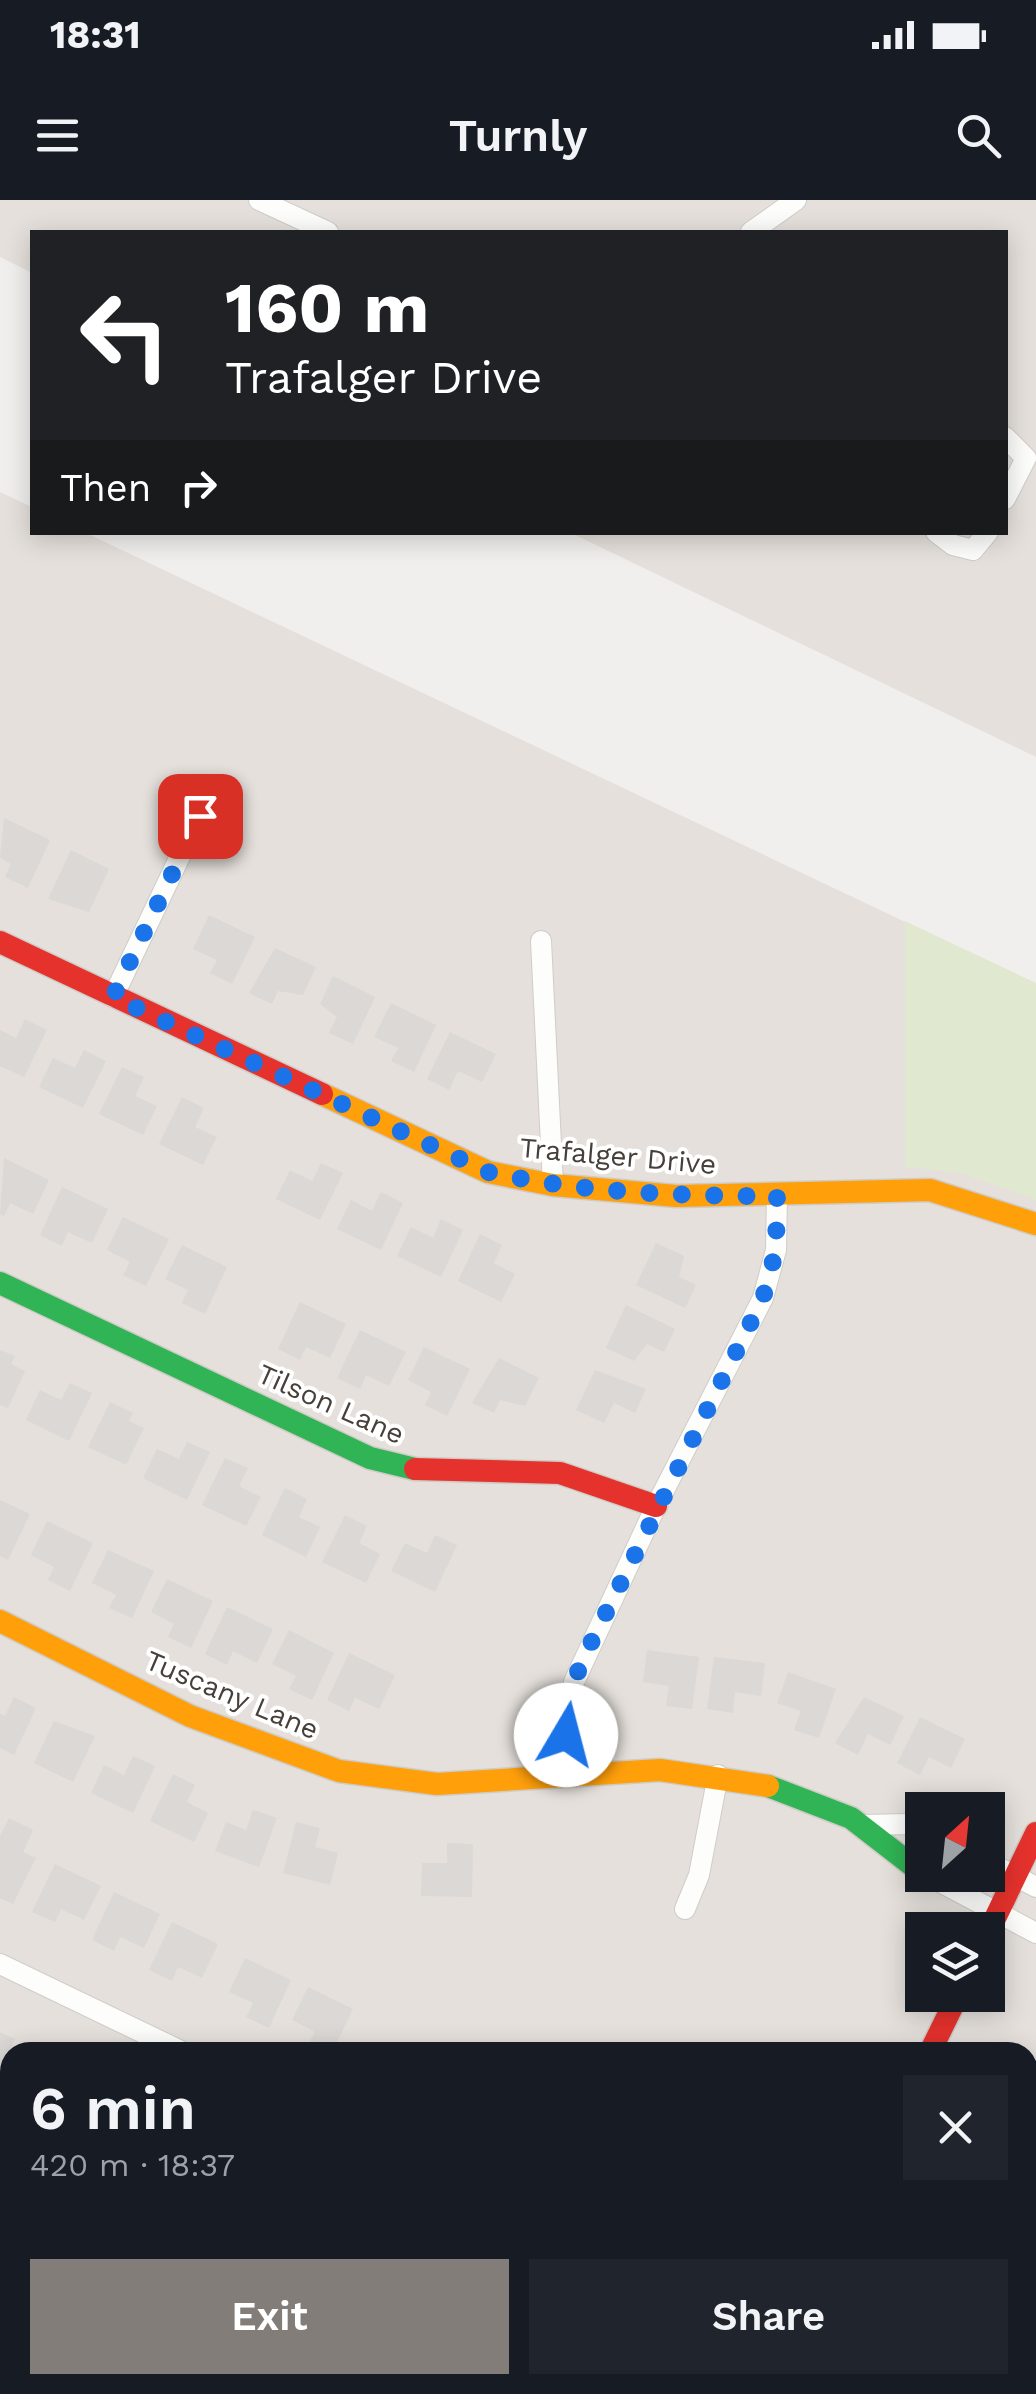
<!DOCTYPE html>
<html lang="en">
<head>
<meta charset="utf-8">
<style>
	body { margin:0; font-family:"Work Sans",sans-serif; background:#20242c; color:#f1f3f6; height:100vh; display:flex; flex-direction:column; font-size:38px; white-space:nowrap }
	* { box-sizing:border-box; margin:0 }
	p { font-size:32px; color:#9ea1a6 }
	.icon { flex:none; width:55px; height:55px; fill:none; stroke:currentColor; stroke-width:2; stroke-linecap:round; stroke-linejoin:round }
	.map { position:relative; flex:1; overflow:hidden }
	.details { position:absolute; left:0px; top:1842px; width:1038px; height:352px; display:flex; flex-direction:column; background:#171b24; border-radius:30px 30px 0 0; box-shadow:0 5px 25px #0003 }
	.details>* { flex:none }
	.banner { position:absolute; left:30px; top:30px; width:978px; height:305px; border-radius:0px; box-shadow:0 5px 25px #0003; background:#202124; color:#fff; overflow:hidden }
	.needle { width:65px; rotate:27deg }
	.buttons { position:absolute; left:905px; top:1592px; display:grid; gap:20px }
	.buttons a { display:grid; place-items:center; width:100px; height:100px; border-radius:0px; background:#171b24; box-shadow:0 5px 25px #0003; font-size:50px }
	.pin { position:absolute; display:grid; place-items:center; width:85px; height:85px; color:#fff; margin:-42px; border-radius:20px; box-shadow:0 5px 15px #0006 }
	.me { position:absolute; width:110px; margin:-55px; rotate:8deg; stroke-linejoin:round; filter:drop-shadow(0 0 8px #0008) }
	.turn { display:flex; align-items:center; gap:35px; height:210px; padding:0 30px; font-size:45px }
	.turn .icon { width:130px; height:130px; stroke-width:2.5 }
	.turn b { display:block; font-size:70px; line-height:85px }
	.then { display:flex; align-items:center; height:95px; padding:0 30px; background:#0003; gap:20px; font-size:38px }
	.round { display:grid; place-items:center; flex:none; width:105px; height:105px; border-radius:0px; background:#20242c }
	.overview { display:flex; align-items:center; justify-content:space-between; height:170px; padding:0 30px }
	h1 { font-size:60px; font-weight:600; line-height:75px }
	.button { display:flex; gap:20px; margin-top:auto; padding:20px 30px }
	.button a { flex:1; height:115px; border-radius:0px; background:#827d78; color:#fff; font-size:40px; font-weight:600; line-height:115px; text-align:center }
	.button a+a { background:#20242c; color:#f1f3f6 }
	.status { display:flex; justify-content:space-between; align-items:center; height:70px; padding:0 50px; background:#171b24; direction:ltr }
	.status svg { height:28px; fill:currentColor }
	header { display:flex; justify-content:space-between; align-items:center; height:130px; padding:0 30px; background:#171b24; font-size:45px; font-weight:600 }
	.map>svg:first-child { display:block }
</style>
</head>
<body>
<div class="status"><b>18:31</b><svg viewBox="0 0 49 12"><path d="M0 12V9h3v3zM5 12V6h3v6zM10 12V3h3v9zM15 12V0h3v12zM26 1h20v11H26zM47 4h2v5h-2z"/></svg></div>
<header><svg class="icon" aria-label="menu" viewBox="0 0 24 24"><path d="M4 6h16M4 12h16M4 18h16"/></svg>Turnly<svg class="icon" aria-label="search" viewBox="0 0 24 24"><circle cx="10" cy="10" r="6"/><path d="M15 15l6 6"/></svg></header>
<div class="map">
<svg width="1036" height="2194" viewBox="0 0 1036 2194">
	<rect width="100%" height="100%" fill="#f1efed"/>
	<g fill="#e5e0db" fill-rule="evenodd">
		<path d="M 0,0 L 1036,0 L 1036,557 L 571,333 L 1005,332 L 1005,32 L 32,32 L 32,73 L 0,57 Z"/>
		<path d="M 0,292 L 32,307 L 32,332 L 86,333 L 1036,784 L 1036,2194 L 0,2194 ZM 922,1610 L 988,1610 L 988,1675 L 922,1675 ZM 922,1730 L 988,1730 L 988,1795 L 922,1795 ZM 10,1852 L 1028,1852 L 1028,2185 L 10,2185 Z"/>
	</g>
	<path fill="#e1e8d0" d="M 905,721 L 1036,783 L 1036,1000 L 962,973 L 905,967 Z"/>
	<path fill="#c3deea" d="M 1028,1861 L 1036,1865 L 1036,2194 L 855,2194 L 854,2185 L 1028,2185 Z"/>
	<g fill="#dbd8d5">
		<path d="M 4,618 L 50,640 L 28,688 L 5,677 L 11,664 L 0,658 Z"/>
		<path d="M 71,650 L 109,669 L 89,712 L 48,699 Z"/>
		<path d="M 209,715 L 255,737 L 232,784 L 210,773 L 217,760 L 193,749 Z"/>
		<path d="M 275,748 L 316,767 L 303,795 L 278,791 L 272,804 L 249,793 Z"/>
		<path d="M 333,776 L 375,797 L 353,844 L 329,833 L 337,817 L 320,804 Z"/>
		<path d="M 391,803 L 436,825 L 414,872 L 391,861 L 398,848 L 374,837 Z"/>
		<path d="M 25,819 L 47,830 L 24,877 L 0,866 L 0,830 L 16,838 Z"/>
		<path d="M 450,832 L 496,854 L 482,882 L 458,871 L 449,890 L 427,879 Z"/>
		<path d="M 84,850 L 106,861 L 83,908 L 39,887 L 53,858 L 75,868 Z"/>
		<path d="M 122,867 L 144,877 L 135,896 L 157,906 L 143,935 L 99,914 Z"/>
		<path d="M 182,897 L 204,908 L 195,927 L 217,937 L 203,965 L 159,944 Z"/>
		<path d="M 4,958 L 49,980 L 33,1014 L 10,1003 L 4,1016 L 0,1014 Z"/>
		<path d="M 321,963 L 343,973 L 320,1020 L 276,999 L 290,970 L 312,981 Z"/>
		<path d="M 62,987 L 108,1009 L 92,1043 L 68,1032 L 62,1046 L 40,1035 Z"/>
		<path d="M 381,992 L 403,1003 L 381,1050 L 337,1029 L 351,1000 L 372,1011 Z"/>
		<path d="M 123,1017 L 169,1039 L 146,1086 L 123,1075 L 130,1062 L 107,1050 Z"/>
		<path d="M 441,1019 L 463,1030 L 441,1077 L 397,1056 L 411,1027 L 433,1038 Z"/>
		<path d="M 480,1034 L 502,1045 L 494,1063 L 515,1074 L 501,1102 L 458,1081 Z"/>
		<path d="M 656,1043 L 684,1056 L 679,1077 L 696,1085 L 685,1108 L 636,1085 Z"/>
		<path d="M 182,1045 L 227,1067 L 205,1114 L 182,1103 L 188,1090 L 165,1079 Z"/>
		<path d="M 300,1102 L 346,1124 L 330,1158 L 306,1147 L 300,1160 L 278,1149 Z"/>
		<path d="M 626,1105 L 675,1129 L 664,1152 L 647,1144 L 634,1161 L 606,1148 Z"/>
		<path d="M 360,1130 L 406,1152 L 389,1186 L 366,1175 L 360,1189 L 337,1178 Z"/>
		<path d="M 424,1147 L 470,1169 L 447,1216 L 425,1205 L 431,1192 L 408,1180 Z"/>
		<path d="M 0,1150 L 15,1156 L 11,1164 L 25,1171 L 8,1208 L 0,1205 Z"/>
		<path d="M 499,1158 L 539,1178 L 525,1206 L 500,1200 L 494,1213 L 472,1203 Z"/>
		<path d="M 595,1170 L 646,1189 L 635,1213 L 614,1203 L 604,1223 L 576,1210 Z"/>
		<path d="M 70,1183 L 92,1193 L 69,1241 L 26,1220 L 40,1190 L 61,1200 Z"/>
		<path d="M 110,1202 L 133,1213 L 129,1221 L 144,1228 L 126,1265 L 88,1247 Z"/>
		<path d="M 187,1242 L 210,1252 L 187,1300 L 143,1278 L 157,1249 L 179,1259 Z"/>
		<path d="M 225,1258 L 248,1268 L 239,1286 L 261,1297 L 246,1326 L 202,1305 Z"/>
		<path d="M 285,1288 L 307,1299 L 299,1317 L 320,1327 L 306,1357 L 262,1335 Z"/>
		<path d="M 0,1300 L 30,1314 L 8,1360 L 0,1356 Z"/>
		<path d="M 345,1315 L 367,1326 L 359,1343 L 380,1354 L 366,1383 L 322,1362 Z"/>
		<path d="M 47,1321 L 93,1343 L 70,1391 L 48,1380 L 54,1367 L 31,1355 Z"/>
		<path d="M 435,1335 L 457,1345 L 435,1392 L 391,1371 L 405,1343 L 427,1353 Z"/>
		<path d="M 108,1350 L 154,1371 L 132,1418 L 109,1408 L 116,1395 L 92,1383 Z"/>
		<path d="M 167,1379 L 213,1401 L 191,1448 L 168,1437 L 174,1424 L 151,1412 Z"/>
		<path d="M 227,1407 L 273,1429 L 257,1463 L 233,1451 L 227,1465 L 205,1454 Z"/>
		<path d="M 289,1430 L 334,1453 L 312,1500 L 289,1489 L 296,1476 L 272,1464 Z"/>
		<path d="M 647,1450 L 699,1457 L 692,1509 L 666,1506 L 669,1486 L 643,1482 Z"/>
		<path d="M 349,1453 L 395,1475 L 379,1509 L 355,1498 L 349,1511 L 327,1500 Z"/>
		<path d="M 714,1457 L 765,1463 L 761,1496 L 735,1492 L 733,1513 L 707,1509 Z"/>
		<path d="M 788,1472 L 836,1489 L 819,1538 L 794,1530 L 801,1511 L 777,1503 Z"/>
		<path d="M 14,1497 L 36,1508 L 14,1555 L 0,1548 L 0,1514 L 5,1516 Z"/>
		<path d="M 864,1497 L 904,1516 L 890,1545 L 868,1534 L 858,1555 L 835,1543 Z"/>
		<path d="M 920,1517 L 965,1539 L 951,1568 L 929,1557 L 920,1575 L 897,1563 Z"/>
		<path d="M 54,1521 L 95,1536 L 73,1582 L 34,1563 Z"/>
		<path d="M 133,1556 L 155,1566 L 133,1613 L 91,1593 L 104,1565 L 124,1575 Z"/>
		<path d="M 173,1574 L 195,1585 L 187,1602 L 208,1613 L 194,1642 L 150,1621 Z"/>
		<path d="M 253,1610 L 277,1618 L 259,1667 L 215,1651 L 226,1622 L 246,1630 Z"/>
		<path d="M 9,1618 L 33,1630 L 23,1652 L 36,1658 L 13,1704 L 0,1698 L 0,1636 Z"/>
		<path d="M 296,1622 L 320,1628 L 315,1647 L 338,1653 L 330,1685 L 283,1673 Z"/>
		<path d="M 447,1643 L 473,1644 L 472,1697 L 421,1696 L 422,1663 L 447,1663 Z"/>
		<path d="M 55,1664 L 101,1686 L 84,1720 L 61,1709 L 55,1722 L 32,1712 Z"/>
		<path d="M 114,1692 L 160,1714 L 144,1748 L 120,1737 L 114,1751 L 92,1740 Z"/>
		<path d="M 172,1722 L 218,1744 L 202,1778 L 178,1767 L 172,1781 L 149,1770 Z"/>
		<path d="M 245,1758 L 291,1780 L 269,1828 L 246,1817 L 253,1803 L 229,1792 Z"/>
		<path d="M 308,1787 L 353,1809 L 332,1852 L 308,1845 L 315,1832 L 292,1820 Z"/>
		<path d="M 0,1832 L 15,1839 L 9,1852 L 10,1894 L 0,1890 Z"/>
		<path d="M 1,1983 L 10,1987 L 10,2035 L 5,2032 L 0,2043 Z"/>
		<path d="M 82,2185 L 124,2185 L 142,2194 L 84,2194 L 79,2192 Z"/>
		<path d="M 278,2185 L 332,2185 L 328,2194 L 297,2194 Z"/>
		<path d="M 334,2185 L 462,2185 L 457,2194 L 345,2194 Z"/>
	</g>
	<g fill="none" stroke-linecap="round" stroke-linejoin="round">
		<defs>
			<g id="lane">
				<path d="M 237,2194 L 242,2185"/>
				<path d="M 511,2194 L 515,2185"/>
			</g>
			<g id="street">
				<path d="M 259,0 L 328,32"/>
				<path d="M 751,32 L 796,0"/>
				<path d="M 1005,237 L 1026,258 L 1005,299"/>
				<path d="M 936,332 L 953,345 L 973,350 L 988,332"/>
				<path d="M 541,741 L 553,985"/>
				<path d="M 113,797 L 214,585"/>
				<path d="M 574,1572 L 566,1535 L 574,1482 L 656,1306 L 763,1098 L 776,1050 L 777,995"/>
				<path d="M 862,1625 L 909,1624 L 922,1630"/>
				<path d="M 988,1662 L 1036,1687"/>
				<path d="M 927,1675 L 1036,1733"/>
				<path d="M 685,1709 L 699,1675 L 718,1575"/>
				<path d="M 0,1764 L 183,1852"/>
				<path d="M 0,2105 L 10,2109"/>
				<path d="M 16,2194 L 19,2185"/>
			</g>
			<g id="fast">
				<path d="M 0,1083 L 370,1258 L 415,1269"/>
				<path d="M 768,1586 L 851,1618 L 922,1673"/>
			</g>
			<g id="slow">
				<path d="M 322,894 L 488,972 L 553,985 L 676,996 L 930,990 L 1036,1024"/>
				<path d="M 0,1421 L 190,1516 L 339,1571 L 437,1584 L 660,1570 L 768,1586"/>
				<path d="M 765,2194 L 769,2185"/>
			</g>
			<g id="jam">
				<path d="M 0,742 L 322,894"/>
				<path d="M 415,1269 L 560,1273 L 656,1306"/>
				<path d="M 988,1733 L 1036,1633"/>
				<path d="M 930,1852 L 958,1795"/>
			</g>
		</defs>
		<use href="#lane" stroke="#cfcdca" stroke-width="12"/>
		<use href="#street" stroke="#cfcdca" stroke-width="22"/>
		<use href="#fast" stroke="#cfcbc5" stroke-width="25"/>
		<use href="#slow" stroke="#cfcbc5" stroke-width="25"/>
		<use href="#jam" stroke="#cfcbc5" stroke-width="25"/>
		<use href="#lane" stroke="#fdfdfc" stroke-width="10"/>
		<use href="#street" stroke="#fdfdfc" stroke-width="20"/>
		<use href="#fast" stroke="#30b455" stroke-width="22"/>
		<use href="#slow" stroke="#ff9f0a" stroke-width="22"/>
		<use href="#jam" stroke="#e5322d" stroke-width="22"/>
	</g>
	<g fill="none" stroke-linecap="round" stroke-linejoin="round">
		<path stroke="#1a73e8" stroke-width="18" stroke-dasharray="0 32.4" d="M 200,616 L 113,797 L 488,972 C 584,993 680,996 777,996 L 776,1050 L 763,1098 L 580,1465 L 569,1501 L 566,1535"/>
	</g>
	<g text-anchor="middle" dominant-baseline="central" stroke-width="8" stroke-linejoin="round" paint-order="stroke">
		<g font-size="28" fill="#474039" stroke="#fff">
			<text transform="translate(618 956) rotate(5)">Trafalger Drive</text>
			<text transform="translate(331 1204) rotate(24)">Tilson Lane</text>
			<text transform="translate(232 1495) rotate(23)">Tuscany Lane</text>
		</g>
	</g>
</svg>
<div class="buttons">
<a><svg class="needle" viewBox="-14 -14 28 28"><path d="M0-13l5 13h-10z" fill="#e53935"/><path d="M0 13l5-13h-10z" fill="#9ea1a6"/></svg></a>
<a><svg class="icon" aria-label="layers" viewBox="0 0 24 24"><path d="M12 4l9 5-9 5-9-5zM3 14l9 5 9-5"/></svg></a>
</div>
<div class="pin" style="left:200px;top:616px;background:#d93025"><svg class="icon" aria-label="arrive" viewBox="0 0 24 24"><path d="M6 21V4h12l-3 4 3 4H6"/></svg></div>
<svg class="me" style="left:566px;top:1535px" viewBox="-20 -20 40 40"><circle r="19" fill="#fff"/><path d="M0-13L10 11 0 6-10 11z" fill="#1a73e8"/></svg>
<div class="banner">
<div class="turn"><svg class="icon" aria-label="left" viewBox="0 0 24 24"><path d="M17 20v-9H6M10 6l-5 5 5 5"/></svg><div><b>160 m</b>Trafalger Drive</div></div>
<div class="then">Then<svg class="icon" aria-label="right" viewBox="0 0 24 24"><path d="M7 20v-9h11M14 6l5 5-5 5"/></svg></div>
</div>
<section class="details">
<div class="overview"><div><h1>6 min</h1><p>420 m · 18:37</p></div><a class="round"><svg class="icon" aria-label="close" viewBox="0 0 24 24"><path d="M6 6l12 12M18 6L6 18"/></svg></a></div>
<div class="button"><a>Exit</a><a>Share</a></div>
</section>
</div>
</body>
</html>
